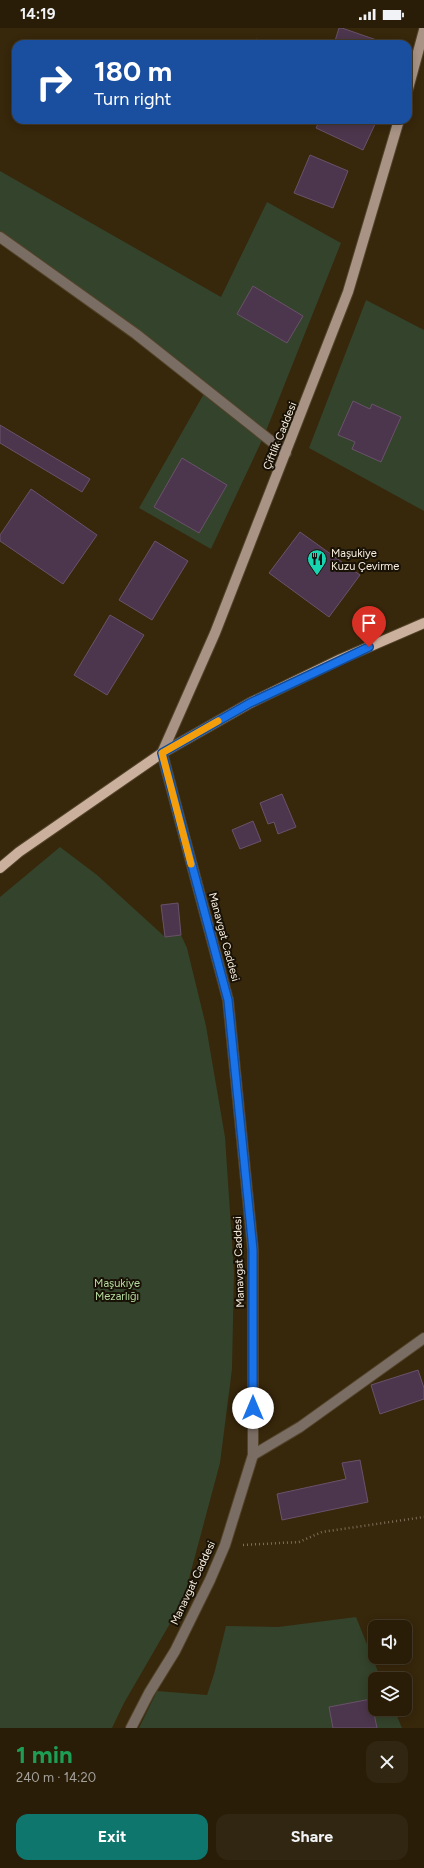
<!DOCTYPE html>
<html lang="en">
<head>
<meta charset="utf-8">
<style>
	body { margin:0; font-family:Figtree,sans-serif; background:#312612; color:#f1f3f6; height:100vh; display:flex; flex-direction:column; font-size:15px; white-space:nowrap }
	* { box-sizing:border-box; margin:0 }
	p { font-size:13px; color:#a5a29c }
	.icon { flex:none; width:22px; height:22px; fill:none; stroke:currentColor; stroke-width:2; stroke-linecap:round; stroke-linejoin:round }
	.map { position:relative; height:1700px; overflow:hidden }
	.side { display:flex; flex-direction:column; background:#291d08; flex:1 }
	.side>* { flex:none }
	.hud { position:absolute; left:12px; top:12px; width:400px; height:84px; border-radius:12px; box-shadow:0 2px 10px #0003,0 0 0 1px #453b29; background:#1a4fa0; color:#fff; overflow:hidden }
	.buttons { position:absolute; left:368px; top:1592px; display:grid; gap:8px }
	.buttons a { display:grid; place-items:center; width:44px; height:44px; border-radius:8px; background:#291d08; box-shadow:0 2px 10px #0003,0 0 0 1px #453b29; font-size:20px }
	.pin { position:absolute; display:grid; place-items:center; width:34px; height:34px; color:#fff; margin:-41px -17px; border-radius:50% 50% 50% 0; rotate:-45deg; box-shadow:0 0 4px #0007 }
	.pin .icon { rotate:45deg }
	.me { position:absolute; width:44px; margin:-22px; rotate:0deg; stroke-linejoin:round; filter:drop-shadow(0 0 3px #0008) }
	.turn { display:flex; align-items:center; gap:14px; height:84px; padding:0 16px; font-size:18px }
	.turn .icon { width:52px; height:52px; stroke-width:2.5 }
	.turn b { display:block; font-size:28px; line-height:34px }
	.round { display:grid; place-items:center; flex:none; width:42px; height:42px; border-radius:12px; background:#312612 }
	.summary { display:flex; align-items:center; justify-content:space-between; height:68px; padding:0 16px }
	h1 { font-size:24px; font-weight:700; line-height:30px; color:#1e9e55 }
	.cta { display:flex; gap:8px; margin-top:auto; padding:8px 16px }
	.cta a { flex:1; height:46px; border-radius:12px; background:#0f766e; color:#fff; font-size:16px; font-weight:700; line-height:46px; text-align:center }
	.cta a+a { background:#312612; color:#f1f3f6 }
	.status { display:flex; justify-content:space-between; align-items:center; height:28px; padding:0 20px; background:#291d08; direction:ltr }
	.status svg { height:11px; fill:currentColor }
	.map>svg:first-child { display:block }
</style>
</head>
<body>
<div class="status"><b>14:19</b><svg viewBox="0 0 49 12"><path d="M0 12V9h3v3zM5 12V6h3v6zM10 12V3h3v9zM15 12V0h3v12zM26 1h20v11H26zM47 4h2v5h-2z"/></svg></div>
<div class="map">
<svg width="424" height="1700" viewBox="0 0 424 1700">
	<rect width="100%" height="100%" fill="#37270b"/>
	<g fill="#34432b">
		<path d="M 0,143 L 221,269 L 267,174 L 341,215 L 264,408 L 211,521 L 139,480 L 206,362 L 0,209 Z"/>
		<path d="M 366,272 L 424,302 L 424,483 L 309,420 Z"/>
		<path d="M 60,819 L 97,847 L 165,909 L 181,907 L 187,920 L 206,998 L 225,1109 L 234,1244 L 232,1341 L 220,1435 L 183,1573 L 124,1675 L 112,1700 L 0,1700 L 0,869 Z"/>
		<path d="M 356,1589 L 381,1651 L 375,1651 L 375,1681 L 394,1681 L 402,1700 L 139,1700 L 157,1663 L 207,1667 L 214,1646 L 226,1598 L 278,1599 Z"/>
	</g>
	<g fill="#4c364d" stroke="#69526a">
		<path d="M 339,0 L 342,0 L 388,16 L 334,16 Z"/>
		<path d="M 256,11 L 264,16 L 253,16 Z"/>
		<path d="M 320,92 L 377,92 L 363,122 L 316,100 Z"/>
		<path d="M 310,127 L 348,143 L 333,180 L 294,165 Z"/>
		<path d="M 253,258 L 303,288 L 287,315 L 237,286 Z"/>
		<path d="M 353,373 L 370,381 L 372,376 L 401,389 L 381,434 L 352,421 L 355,414 L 338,407 Z"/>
		<path d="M 0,397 L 90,451 L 82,464 L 0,415 Z"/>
		<path d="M 182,430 L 227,457 L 199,505 L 154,479 Z"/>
		<path d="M 31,461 L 97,507 L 63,556 L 0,513 L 0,507 Z"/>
		<path d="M 300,504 L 360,547 L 329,589 L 269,545 Z"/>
		<path d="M 155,513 L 188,533 L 152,592 L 119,572 Z"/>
		<path d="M 110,587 L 144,607 L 107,667 L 74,647 Z"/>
		<path d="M 282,766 L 296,799 L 278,806 L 274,794 L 268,796 L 260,775 Z"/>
		<path d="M 253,793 L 261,813 L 240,821 L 232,802 Z"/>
		<path d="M 178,875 L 181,907 L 165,909 L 161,877 Z"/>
		<path d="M 418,1342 L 424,1360 L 424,1371 L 380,1386 L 371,1357 Z"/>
		<path d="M 360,1432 L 368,1474 L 282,1492 L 277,1466 L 346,1451 L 342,1435 Z"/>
		<path d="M 371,1671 L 377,1700 L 333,1700 L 329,1679 Z"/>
	</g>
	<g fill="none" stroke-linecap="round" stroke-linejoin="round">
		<defs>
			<g id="lane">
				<path d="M 0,209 L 136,306 L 286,425"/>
				<path d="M 253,1427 L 300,1399 L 424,1310"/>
			</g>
			<path id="street" d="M 131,1700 L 149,1665 L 175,1623 L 210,1552 L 225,1517 L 253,1427 L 253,1222 L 228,972 L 162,725"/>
			<g id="secondary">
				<path d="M 408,61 L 424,2"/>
				<path d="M 162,725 L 215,605 L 348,264 L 399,92"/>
			</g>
			<path id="primary" d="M 0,840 L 19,824 L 162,725 L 250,675 L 341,631 L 424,595"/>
		</defs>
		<use href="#lane" stroke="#524329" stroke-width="12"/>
		<use href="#street" stroke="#524329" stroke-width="12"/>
		<use href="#secondary" stroke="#524329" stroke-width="12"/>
		<use href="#primary" stroke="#524329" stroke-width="12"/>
		<path stroke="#7e7058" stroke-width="2.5" stroke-dasharray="1 3" stroke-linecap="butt" d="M 243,1517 L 299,1514 L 322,1504 L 424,1489"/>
		<use href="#lane" stroke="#7a6d64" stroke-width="10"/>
		<use href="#street" stroke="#7a6d64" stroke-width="10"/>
		<use href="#secondary" stroke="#a89385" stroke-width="10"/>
		<use href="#primary" stroke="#cbb09d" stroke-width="10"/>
	</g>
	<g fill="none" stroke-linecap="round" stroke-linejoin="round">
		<defs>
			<path id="route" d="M 253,1380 L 253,1222 L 228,972 L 162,725 L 250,675 L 369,619"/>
		</defs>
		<use href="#route" stroke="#114b97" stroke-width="10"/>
		<use href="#route" stroke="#1a73e8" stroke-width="7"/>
		<path stroke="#f59e0b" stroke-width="7" d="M 191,836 L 162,725 L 218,693"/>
	</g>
	<defs>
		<symbol id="restaurant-pin" viewBox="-11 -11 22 30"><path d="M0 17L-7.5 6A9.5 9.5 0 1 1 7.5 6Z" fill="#18d5b2" stroke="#181106"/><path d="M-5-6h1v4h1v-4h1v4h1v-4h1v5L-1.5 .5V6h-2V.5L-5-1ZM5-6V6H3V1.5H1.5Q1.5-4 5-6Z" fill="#111"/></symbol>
	</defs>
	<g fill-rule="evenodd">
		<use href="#restaurant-pin" x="306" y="520" width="22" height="30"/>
	</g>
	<g text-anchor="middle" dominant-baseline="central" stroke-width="4" stroke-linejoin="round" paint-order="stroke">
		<g font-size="11" fill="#faefdf" stroke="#181106">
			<text transform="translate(280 408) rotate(-68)">Çiftlik Caddesi</text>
			<text transform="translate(224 909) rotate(75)">Manavgat Caddesi</text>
			<text transform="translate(239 1234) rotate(-92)">Manavgat Caddesi</text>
			<text transform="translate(193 1555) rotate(-65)">Manavgat Caddesi</text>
		</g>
		<g font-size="11" fill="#faefdf" stroke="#181106" text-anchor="start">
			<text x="331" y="525">Maşukiye<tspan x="331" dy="13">Kuzu Çevirme</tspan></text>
		</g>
		<g font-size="11" fill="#b7dba0" stroke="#181106">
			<text x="117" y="1255">Maşukiye<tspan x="117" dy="13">Mezarlığı</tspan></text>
		</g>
	</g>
</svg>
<div class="buttons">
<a><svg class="icon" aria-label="sound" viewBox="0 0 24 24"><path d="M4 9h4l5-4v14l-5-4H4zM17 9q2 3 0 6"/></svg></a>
<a><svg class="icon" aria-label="layers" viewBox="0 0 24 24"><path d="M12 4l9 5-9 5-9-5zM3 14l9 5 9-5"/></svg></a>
</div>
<div class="pin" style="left:369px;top:619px;background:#d93025"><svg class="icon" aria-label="arrive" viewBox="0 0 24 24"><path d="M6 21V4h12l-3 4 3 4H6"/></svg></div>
<svg class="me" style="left:253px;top:1380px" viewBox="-20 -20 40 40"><circle r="19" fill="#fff"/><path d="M0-13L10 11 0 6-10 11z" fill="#1a73e8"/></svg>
<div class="hud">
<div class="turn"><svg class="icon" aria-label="right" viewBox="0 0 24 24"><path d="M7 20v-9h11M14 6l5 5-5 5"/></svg><div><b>180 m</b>Turn right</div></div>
</div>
</div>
<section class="side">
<div class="summary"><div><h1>1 min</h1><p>240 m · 14:20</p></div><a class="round"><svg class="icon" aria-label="close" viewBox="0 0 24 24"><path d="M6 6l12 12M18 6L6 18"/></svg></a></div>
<div class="cta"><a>Exit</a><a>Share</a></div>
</section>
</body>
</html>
